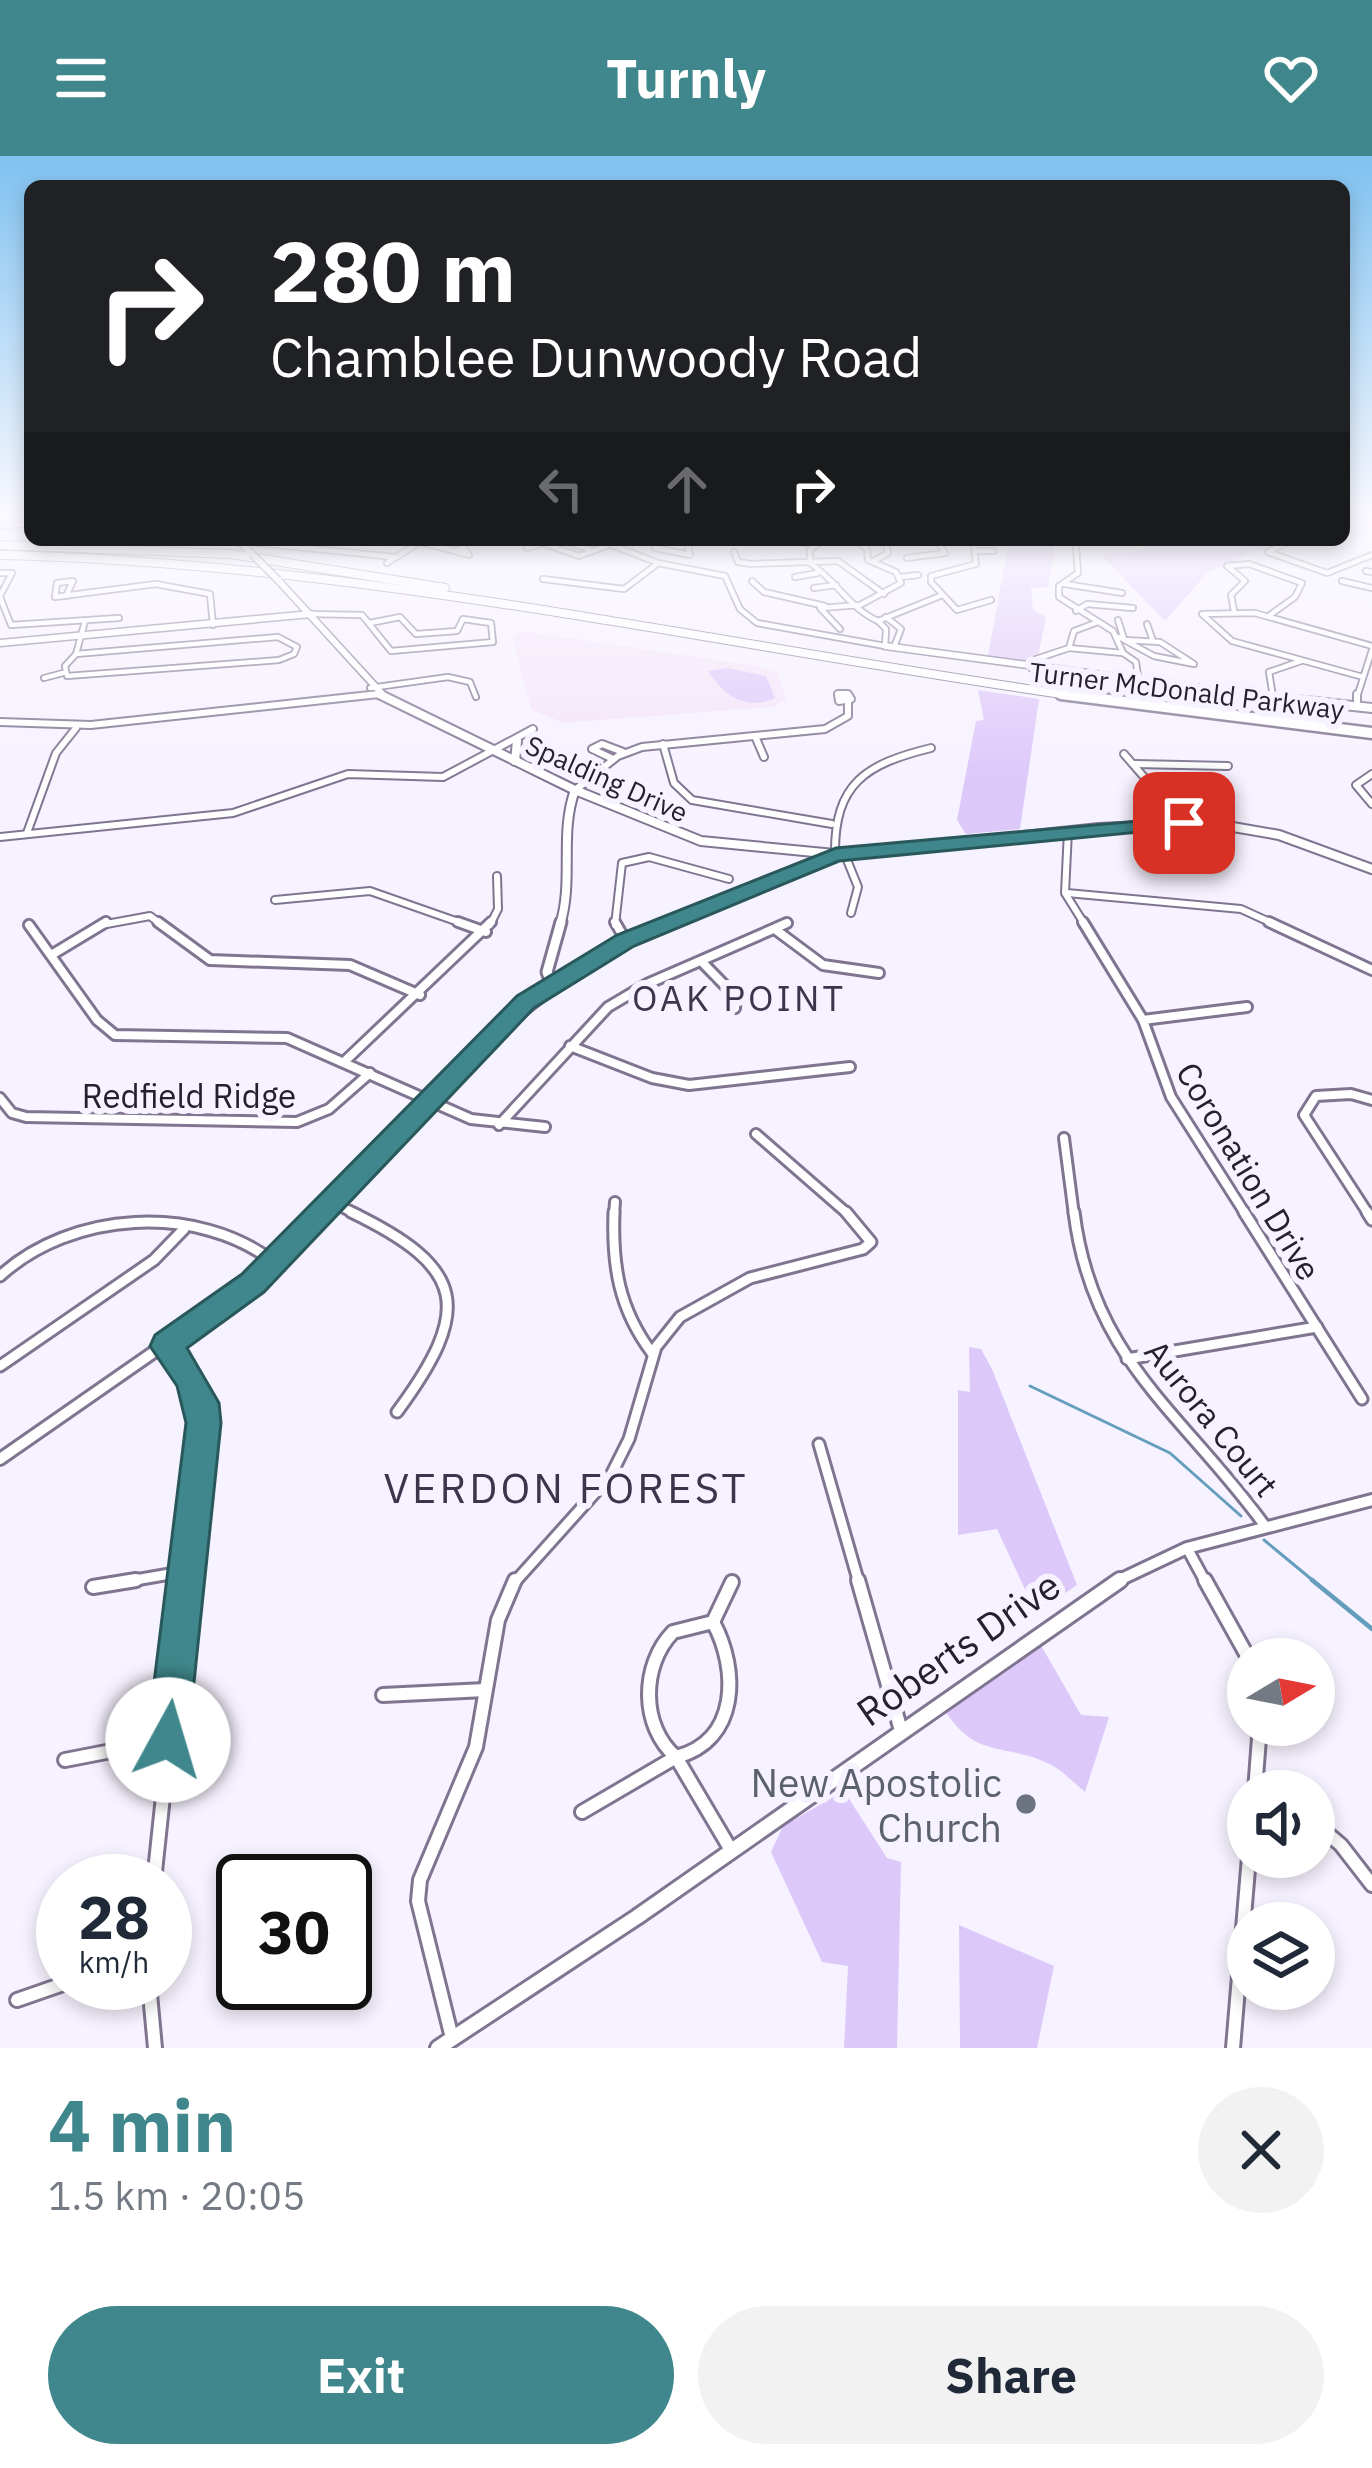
<!DOCTYPE html>
<html lang="en">
<head>
<meta charset="utf-8">
<style>
	body { margin:0; font-family:"IBM Plex Sans",sans-serif; background:#f2f2f3; color:#1f2937; height:100vh; display:flex; flex-direction:column; font-size:45px; white-space:nowrap }
	* { box-sizing:border-box; margin:0 }
	p { font-size:39px; color:#747a83 }
	.icon { flex:none; width:66px; height:66px; fill:none; stroke:currentColor; stroke-width:2; stroke-linecap:round; stroke-linejoin:round }
	.map { position:relative; height:1892px; overflow:hidden }
	.panel { display:flex; flex-direction:column; background:#fff; flex:1 }
	.panel>* { flex:none }
	.hud { position:absolute; left:24px; top:24px; width:1326px; height:366px; border-radius:18px; box-shadow:0 6px 18px #0003; background:#202124; color:#fff; overflow:hidden }
	.needle { width:78px; rotate:80deg }
	.fabs { position:absolute; left:1227px; top:1482px; display:grid; gap:24px }
	.fabs a { display:grid; place-items:center; width:108px; height:108px; border-radius:50%; background:#fff; box-shadow:0 6px 18px #0003; font-size:60px }
	.speed { position:absolute; left:36px; top:1698px; display:flex; gap:24px; font-size:60px; font-weight:700; text-align:center }
	.speed>* { display:grid; place-content:center; width:156px; height:156px; border-radius:50%; background:#fff; box-shadow:0 6px 18px #0003; line-height:1 }
	.speed small { font-size:30px; font-weight:400 }
	.speed .limit { border:6px solid #111; border-radius:18px; background:#fff; color:#111 }
	.pin { position:absolute; display:grid; place-items:center; width:102px; height:102px; color:#fff; margin:-51px; border-radius:24px; box-shadow:0 6px 18px #0006 }
	.me { position:absolute; width:132px; margin:-66px; rotate:6deg; stroke-linejoin:round; filter:drop-shadow(0 0 9px #0008) }
	.turn { display:flex; align-items:center; gap:42px; height:252px; padding:0 48px; font-size:54px }
	.turn .icon { width:156px; height:156px; stroke-width:2.5 }
	.turn b { display:block; font-size:84px; line-height:102px }
	.lanes { display:flex; align-items:center; height:114px; padding:0 48px; background:#0003; justify-content:center; gap:60px; direction:ltr }
	.lanes .off { opacity:.35 }
	.round { display:grid; place-items:center; flex:none; width:126px; height:126px; border-radius:63px; background:#f2f2f3 }
	.headline { display:flex; align-items:center; justify-content:space-between; height:204px; padding:0 48px }
	h1 { font-size:72px; font-weight:800; line-height:90px; color:#3f878c }
	.primary-button { display:flex; gap:24px; margin-top:auto; padding:24px 48px }
	.primary-button a { flex:1; height:138px; border-radius:72px; background:#3f878c; color:#fff; font-size:48px; font-weight:800; line-height:138px; text-align:center }
	.primary-button a+a { background:#f2f2f3; color:#1f2937 }
	header { display:flex; justify-content:space-between; align-items:center; height:156px; padding:0 48px; background:#3f878c; color:#fff; font-size:54px; font-weight:800 }
	.map>svg:first-child { display:block }
</style>
</head>
<body>
<header><svg class="icon" aria-label="menu" viewBox="0 0 24 24"><path d="M4 6h16M4 12h16M4 18h16"/></svg>Turnly<svg class="icon" aria-label="heart" viewBox="0 0 24 24"><path d="M12 20l-8-8c-3-5 5-10 8-4 3-6 11-1 8 4z"/></svg></header>
<div class="map">
<svg width="1372" height="1892" viewBox="0 0 1372 1892">
	<rect width="100%" height="100%" fill="#f7f2ff"/>
	<path fill="#f4e5f8" d="M 521,475 L 751,509 L 778,517 L 786,544 L 772,551 L 563,567 L 531,553 L 513,483 Z"/>
	<g fill="#ddc8fa">
		<path d="M 1009,384 L 1056,384 L 1048,431 L 1031,432 L 1033,454 L 1046,461 L 1039,496 L 1023,508 L 988,500 Z"/>
		<path d="M 1152,384 L 1279,384 L 1208,416 L 1165,465 L 1101,399 L 1141,394 Z"/>
		<path d="M 727,512 L 766,520 L 775,542 C 746,555 724,540 708,515 Z"/>
		<path d="M 978,534 L 1039,543 L 1020,673 L 966,678 L 957,664 L 976,565 L 984,564 Z"/>
		<path d="M 969,1191 L 981,1193 L 992,1213 L 1077,1429 L 1036,1457 L 997,1373 L 958,1379 L 958,1234 L 970,1236 Z"/>
		<path d="M 1039,1486 L 1081,1559 L 1109,1561 L 1085,1636 C 1073,1626 1059,1611 1045,1606 C 1001,1587 974,1602 944,1553 Z"/>
		<path d="M 844,1635 L 887,1702 L 901,1706 L 897,1892 L 844,1892 L 848,1810 L 822,1806 L 771,1696 L 783,1670 Z"/>
		<path d="M 959,1769 L 1054,1810 L 1037,1892 L 960,1892 Z"/>
	</g>
	<g fill="none" stroke-linecap="round" stroke-linejoin="round">
		<g stroke="#659ebd" stroke-width="3">
			<path d="M 1030,1230 L 1170,1297 L 1241,1360"/>
			<path d="M 1264,1384 L 1316,1427"/>
		</g>
		<path stroke="#659ebd" stroke-width="4.5" d="M 1312,1424 L 1372,1473"/>
		<defs>
			<g id="minor-far4">
				<path d="M 0,370 L 30,368"/>
				<path d="M 412,384 L 455,395"/>
				<path d="M 563,384 L 590,394"/>
				<path d="M 665,384 L 655,392 L 690,399 L 686,384"/>
				<path d="M 769,384 L 776,386"/>
				<path d="M 792,384 L 814,389"/>
				<path d="M 823,384 L 810,394 L 810,407 C 837,425 849,452 878,465 L 940,440"/>
				<path d="M 900,384 L 932,384"/>
				<path d="M 973,384 L 976,408 L 931,420 L 931,426 L 957,454 L 991,444"/>
				<path d="M 1292,384 L 1268,396 L 1327,417 L 1372,399"/>
				<path d="M 874,386 L 886,387 L 888,397 L 874,405"/>
				<path d="M 257,387 L 394,401"/>
				<path d="M 545,388 L 579,400 L 623,384"/>
				<path d="M 612,389 L 658,407 L 725,420 L 740,453 L 757,467 L 885,490 L 886,473 L 878,465"/>
				<path d="M 1076,390 L 1078,417 L 1059,430 L 1059,441 L 1113,475 L 1123,497 L 1136,506 L 1139,527"/>
				<path d="M 464,392 L 469,399 L 455,395 Z"/>
				<path d="M 527,392 L 553,384"/>
				<path d="M 975,395 L 993,395"/>
				<path d="M 734,396 L 738,406 L 751,408 L 838,405 L 884,438"/>
				<path d="M 907,402 L 945,397 L 937,384"/>
				<path d="M 387,407 L 415,389"/>
				<path d="M 1366,415 L 1372,416"/>
				<path d="M 0,417 L 12,417 L 0,440"/>
				<path d="M 795,421 L 818,417"/>
				<path d="M 900,421 L 918,419"/>
				<path d="M 543,423 L 624,433 L 657,408"/>
				<path d="M 752,425 L 764,436 L 825,450"/>
				<path d="M 1342,425 L 1372,432"/>
				<path d="M 1065,428 L 1122,437"/>
				<path d="M 814,432 L 836,429"/>
				<path d="M 66,440 L 73,425 L 57,427 L 55,441 L 156,428 L 210,438 L 213,469"/>
				<path d="M 0,441 L 11,469 L 119,462"/>
				<path d="M 1076,455 L 1087,448 L 1133,452"/>
				<path d="M 1234,455 L 1231,439 L 1245,425 L 1227,410 L 1249,408 L 1302,427 L 1295,441 L 1270,459"/>
				<path d="M 311,458 L 362,459 L 391,495 L 493,486 L 491,467 L 463,463 L 457,475 L 416,478 L 400,461 L 370,467"/>
				<path d="M 886,461 L 901,473 L 894,491"/>
				<path d="M 1118,464 L 1124,483"/>
				<path d="M 1147,468 L 1153,485"/>
				<path d="M 840,473 L 820,452 L 860,449 L 901,427 L 896,416 L 868,404 L 867,393 L 856,384"/>
				<path d="M 278,481 L 297,491 L 294,498 L 279,504 L 67,520 L 65,510 L 76,498 Z"/>
				<path d="M 1119,481 L 1154,500 L 1194,508 L 1160,486 L 1125,484"/>
				<path d="M 1069,492 L 1123,497"/>
				<path d="M 1069,492 L 1074,475 L 1098,466"/>
				<path d="M 76,498 L 85,465"/>
				<path d="M 1032,513 L 1036,503 L 1069,492"/>
				<path d="M 1363,521 L 1232,485 L 1202,458 L 1255,457 L 1372,490"/>
				<path d="M 44,522 L 63,517"/>
				<path d="M 370,532 L 448,521 L 470,526 L 476,541"/>
				<path d="M 353,541 L 379,538"/>
				<path d="M 838,541 L 850,541"/>
				<path d="M 1273,541 L 1269,516 L 1301,505"/>
				<path d="M 1357,541 L 1372,494"/>
			</g>
			<g id="minor-far3">
				<path d="M 838,538 L 848,538 L 851,543 L 839,545 Z"/>
				<path d="M 1357,538 L 1357,550"/>
				<path d="M 0,566 L 91,569 L 379,538"/>
				<path d="M 755,580 L 764,601"/>
				<path d="M 663,588 L 674,627 L 692,644 L 832,668"/>
				<path d="M 1124,598 L 1184,667"/>
				<path d="M 613,603 L 592,593 L 602,588 L 623,596"/>
				<path d="M 1135,608 L 1228,610"/>
				<path d="M 1372,618 L 1356,629 L 1372,648"/>
				<path d="M 575,634 L 618,600 L 642,591 L 825,573 L 848,560 L 848,545"/>
				<path d="M 575,634 L 600,616"/>
				<path d="M 1068,675 L 1065,737 L 1085,769"/>
				<path d="M 27,677 L 56,597 L 76,572"/>
				<path d="M 0,681 L 233,657 L 348,618 L 443,621 L 533,573"/>
				<path d="M 835,699 C 834,627 866,608 931,592"/>
				<path d="M 845,699 L 858,731 L 851,757"/>
				<path d="M 1067,737 L 1241,753 L 1276,769"/>
				<path d="M 275,744 L 370,735 L 467,769"/>
				<path d="M 101,769 L 150,760 L 162,769"/>
				<path d="M 490,769 L 498,753 L 497,720"/>
				<path d="M 615,769 L 622,707 L 649,701 L 729,723"/>
				<path d="M 782,769 L 787,767"/>
			</g>
			<g id="minor-far2">
				<path d="M 158,766 L 210,804 L 350,809 L 420,839"/>
				<path d="M 458,766 L 486,776"/>
				<path d="M 615,766 L 626,785"/>
				<path d="M 1083,766 L 1143,864 L 1171,941 L 1246,1059"/>
				<path d="M 1269,766 L 1372,814"/>
				<path d="M 29,769 L 97,864 L 115,879 L 287,882 L 471,963 L 545,971"/>
				<path d="M 776,774 L 823,809 L 879,817"/>
				<path d="M 53,798 L 106,766"/>
				<path d="M 701,805 L 736,841 L 735,852"/>
				<path d="M 1143,864 L 1247,851"/>
				<path d="M 570,890 L 652,922 L 689,929 L 850,911"/>
				<path d="M 345,905 L 491,766"/>
				<path d="M 0,942 L 12,957 L 26,961 L 297,966 L 329,953 L 370,917"/>
				<path d="M 499,969 L 608,851 L 647,828 L 787,767"/>
				<path d="M 756,978 L 849,1059"/>
				<path d="M 1064,982 L 1074,1059"/>
				<path d="M 332,1046 L 358,1059"/>
				<path d="M 614,1059 L 615,1046"/>
				<path d="M 1369,1059 L 1304,959 L 1316,940 L 1351,938 L 1372,944"/>
			</g>
			<g id="minor-far1">
				<path d="M 351,1056 C 467,1112 473,1153 397,1256"/>
				<path d="M 614,1056 C 612,1110 619,1153 652,1197"/>
				<path d="M 1074,1056 C 1092,1204 1184,1258 1265,1370"/>
				<path d="M 1244,1056 L 1362,1243"/>
				<path d="M 1367,1056 L 1372,1064"/>
				<path d="M 0,1120 C 71,1055 197,1047 274,1106"/>
				<path d="M 166,1189 L 202,1248 L 186,1427"/>
				<path d="M 1127,1203 L 1317,1171"/>
				<path d="M 0,1210 L 154,1104 L 184,1073"/>
				<path d="M 819,1288 L 859,1427"/>
				<path d="M 1187,1392 L 1206,1427"/>
				<path d="M 118,1427 L 187,1415"/>
				<path d="M 514,1427 L 611,1319 L 629,1283 L 656,1191 L 680,1161 L 750,1122 L 863,1093 L 871,1086 L 846,1056"/>
			</g>
			<g id="minor">
				<path d="M 858,1424 L 900,1571"/>
				<path d="M 1205,1424 L 1249,1503"/>
				<path d="M 93,1431 L 136,1424"/>
				<path d="M 713,1466 L 732,1426"/>
				<path d="M 713,1466 C 739,1514 739,1585 676,1601 C 640,1570 641,1509 673,1476 Z"/>
				<path d="M 383,1539 L 485,1534"/>
				<path d="M 676,1601 L 731,1694"/>
				<path d="M 65,1604 L 168,1584"/>
				<path d="M 1255,1635 L 1260,1569"/>
				<path d="M 582,1656 L 676,1601"/>
				<path d="M 1314,1666 L 1341,1689 L 1372,1729"/>
				<path d="M 154,1725 L 186,1424"/>
				<path d="M 149,1827 L 155,1892"/>
				<path d="M 17,1844 L 66,1827"/>
				<path d="M 452,1882 L 418,1745 L 420,1724 L 476,1591 L 498,1464 L 515,1424"/>
				<path d="M 1233,1892 L 1249,1701"/>
			</g>
			<g id="tertiary-far4">
				<path d="M 238,384 L 252,398"/>
				<path d="M 278,424 L 385,541"/>
				<path d="M 0,487 L 311,458"/>
				<path d="M 885,490 L 1268,541"/>
			</g>
			<g id="tertiary-far3">
				<path d="M 379,538 L 575,634 L 701,685 L 845,699 L 1099,672 L 1210,667 L 1279,679 L 1372,713"/>
				<path d="M 1240,538 L 1372,552"/>
				<path d="M 515,605 L 517,585"/>
				<path d="M 560,769 C 574,724 559,678 575,634"/>
				<path d="M 662,769 L 830,701"/>
			</g>
			<g id="tertiary-far2">
				<path d="M 551,826 L 547,816 L 561,766"/>
				<path d="M 319,1059 C 431,942 516,830 670,766"/>
			</g>
			<g id="tertiary-far1">
				<path d="M 0,1303 L 253,1127 L 322,1056"/>
				<path d="M 1113,1427 L 1187,1392 L 1372,1344"/>
			</g>
			<path id="tertiary" d="M 438,1892 L 637,1761 L 1120,1424"/>
			<g id="motorway-far1">
				<path d="M 0,389 L 231,398 L 445,432"/>
				<path d="M 0,399 C 364,407 722,490 1082,541"/>
			</g>
			<path id="motorway" d="M 1061,538 L 1372,577"/>
		</defs>
		<use href="#minor-far4" stroke="#807590" stroke-width="8"/>
		<use href="#minor-far3" stroke="#807590" stroke-width="10"/>
		<use href="#minor-far2" stroke="#807590" stroke-width="14"/>
		<use href="#minor-far1" stroke="#807590" stroke-width="15"/>
		<use href="#minor" stroke="#807590" stroke-width="18"/>
		<use href="#tertiary-far4" stroke="#807590" stroke-width="9"/>
		<use href="#tertiary-far3" stroke="#807590" stroke-width="12"/>
		<use href="#tertiary-far2" stroke="#807590" stroke-width="15"/>
		<use href="#tertiary-far1" stroke="#807590" stroke-width="16"/>
		<use href="#tertiary" stroke="#807590" stroke-width="20"/>
		<use href="#motorway-far1" stroke="#807590" stroke-width="10"/>
		<use href="#motorway" stroke="#807590" stroke-width="15"/>
		<use href="#minor-far4" stroke="#fff" stroke-width="4.5"/>
		<use href="#minor-far3" stroke="#fff" stroke-width="6"/>
		<use href="#minor-far2" stroke="#fff" stroke-width="8"/>
		<use href="#minor-far1" stroke="#fff" stroke-width="9"/>
		<use href="#minor" stroke="#fff" stroke-width="12"/>
		<use href="#tertiary-far4" stroke="#fff" stroke-width="6"/>
		<use href="#tertiary-far3" stroke="#fff" stroke-width="8"/>
		<use href="#tertiary-far2" stroke="#fff" stroke-width="9"/>
		<use href="#tertiary-far1" stroke="#fff" stroke-width="10"/>
		<use href="#tertiary" stroke="#fff" stroke-width="14"/>
		<use href="#motorway-far1" stroke="#fff" stroke-width="8"/>
		<use href="#motorway" stroke="#fff" stroke-width="10"/>
		<defs>
			<path id="tertiary-bridge" d="M 252,398 L 278,424"/>
		</defs>
		<use href="#tertiary-bridge" stroke="#807590" stroke-width="9" stroke-linecap="butt"/>
		<use href="#tertiary-bridge" stroke="#fff" stroke-width="6"/>
	</g>
	<linearGradient id="sky" x2="0" y2="1"><stop stop-color="#7fc1f0"/><stop offset="0.58" stop-color="#fbf9ff"/><stop offset="1" stop-color="#fbf9ff" stop-opacity="0"/></linearGradient>
	<rect width="1372" height="624" fill="url(#sky)"/>
	<path fill="#3f878c" stroke="#29585b" stroke-width="3" d="M 1184,661 L 1191,662 L 1191,671 L 839,705 L 634,790 L 534,852 L 264,1136 L 187,1192 L 219,1247 L 221,1267 L 188,1584 L 182,1599 L 168,1605 L 153,1599 L 147,1584 L 186,1267 L 177,1230 L 150,1190 L 155,1179 L 242,1118 L 517,840 L 617,779 L 836,692 Z"/>
	<circle fill="#6b7280" stroke="#f7f2ff" stroke-width="4.5" cx="1026" cy="1648" r="12"/>
	<g text-anchor="middle" dominant-baseline="central" stroke-width="12" stroke-linejoin="round" paint-order="stroke">
		<g font-size="27" fill="#25202b" stroke="#f7f2ff">
			<text transform="translate(1187 534) rotate(7)">Turner McDonald Parkway</text>
			<text transform="translate(607 622) rotate(24)">Spalding Drive</text>
		</g>
		<g font-size="33" fill="#25202b" stroke="#f7f2ff">
			<text x="189" y="939">Redfield Ridge</text>
			<text transform="translate(1249 1015) rotate(59)">Coronation Drive</text>
			<text transform="translate(1212 1262) rotate(51)">Aurora Court</text>
		</g>
		<g font-size="36" letter-spacing="3" fill="#3e344c" stroke="#f7f2ff">
			<text x="739" y="841">OAK POINT</text>
		</g>
		<g font-size="39" fill="#25202b" stroke="#f7f2ff">
			<text transform="translate(958 1492) rotate(-35)">Roberts Drive</text>
		</g>
		<g font-size="39" fill="#5b616d" stroke="#f7f2ff" text-anchor="end">
			<text x="1002" y="1626">New Apostolic<tspan x="1002" dy="45">Church</tspan></text>
		</g>
		<g font-size="42" letter-spacing="3" fill="#3e344c" stroke="#f7f2ff">
			<text x="566" y="1331">VERDON FOREST</text>
		</g>
	</g>
</svg>
<div class="fabs">
<a><svg class="needle" viewBox="-14 -14 28 28"><path d="M0-13l5 13h-10z" fill="#e53935"/><path d="M0 13l5-13h-10z" fill="#747a83"/></svg></a>
<a><svg class="icon" aria-label="sound" viewBox="0 0 24 24"><path d="M4 9h4l5-4v14l-5-4H4zM17 9q2 3 0 6"/></svg></a>
<a><svg class="icon" aria-label="layers" viewBox="0 0 24 24"><path d="M12 4l9 5-9 5-9-5zM3 14l9 5 9-5"/></svg></a>
</div>
<div class="speed"><div>28<small>km/h</small></div><div class="limit">30</div></div>
<div class="pin" style="left:1184px;top:667px;background:#d93025"><svg class="icon" aria-label="arrive" viewBox="0 0 24 24"><path d="M6 21V4h12l-3 4 3 4H6"/></svg></div>
<svg class="me" style="left:168px;top:1584px" viewBox="-20 -20 40 40"><circle r="19" fill="#fff"/><path d="M0-13L10 11 0 6-10 11z" fill="#3f878c"/></svg>
<div class="hud">
<div class="turn"><svg class="icon" aria-label="right" viewBox="0 0 24 24"><path d="M7 20v-9h11M14 6l5 5-5 5"/></svg><div><b>280 m</b>Chamblee Dunwoody Road</div></div>
<div class="lanes"><svg class="icon off" aria-label="left" viewBox="0 0 24 24"><path d="M17 20v-9H6M10 6l-5 5 5 5"/></svg><svg class="icon off" aria-label="ahead" viewBox="0 0 24 24"><path d="M12 20V5M6 11l6-6 6 6"/></svg><svg class="icon" aria-label="right" viewBox="0 0 24 24"><path d="M7 20v-9h11M14 6l5 5-5 5"/></svg></div>
</div>
</div>
<section class="panel">
<div class="headline"><div><h1>4 min</h1><p>1.5 km · 20:05</p></div><a class="round"><svg class="icon" aria-label="close" viewBox="0 0 24 24"><path d="M6 6l12 12M18 6L6 18"/></svg></a></div>
<div class="primary-button"><a>Exit</a><a>Share</a></div>
</section>
</body>
</html>
